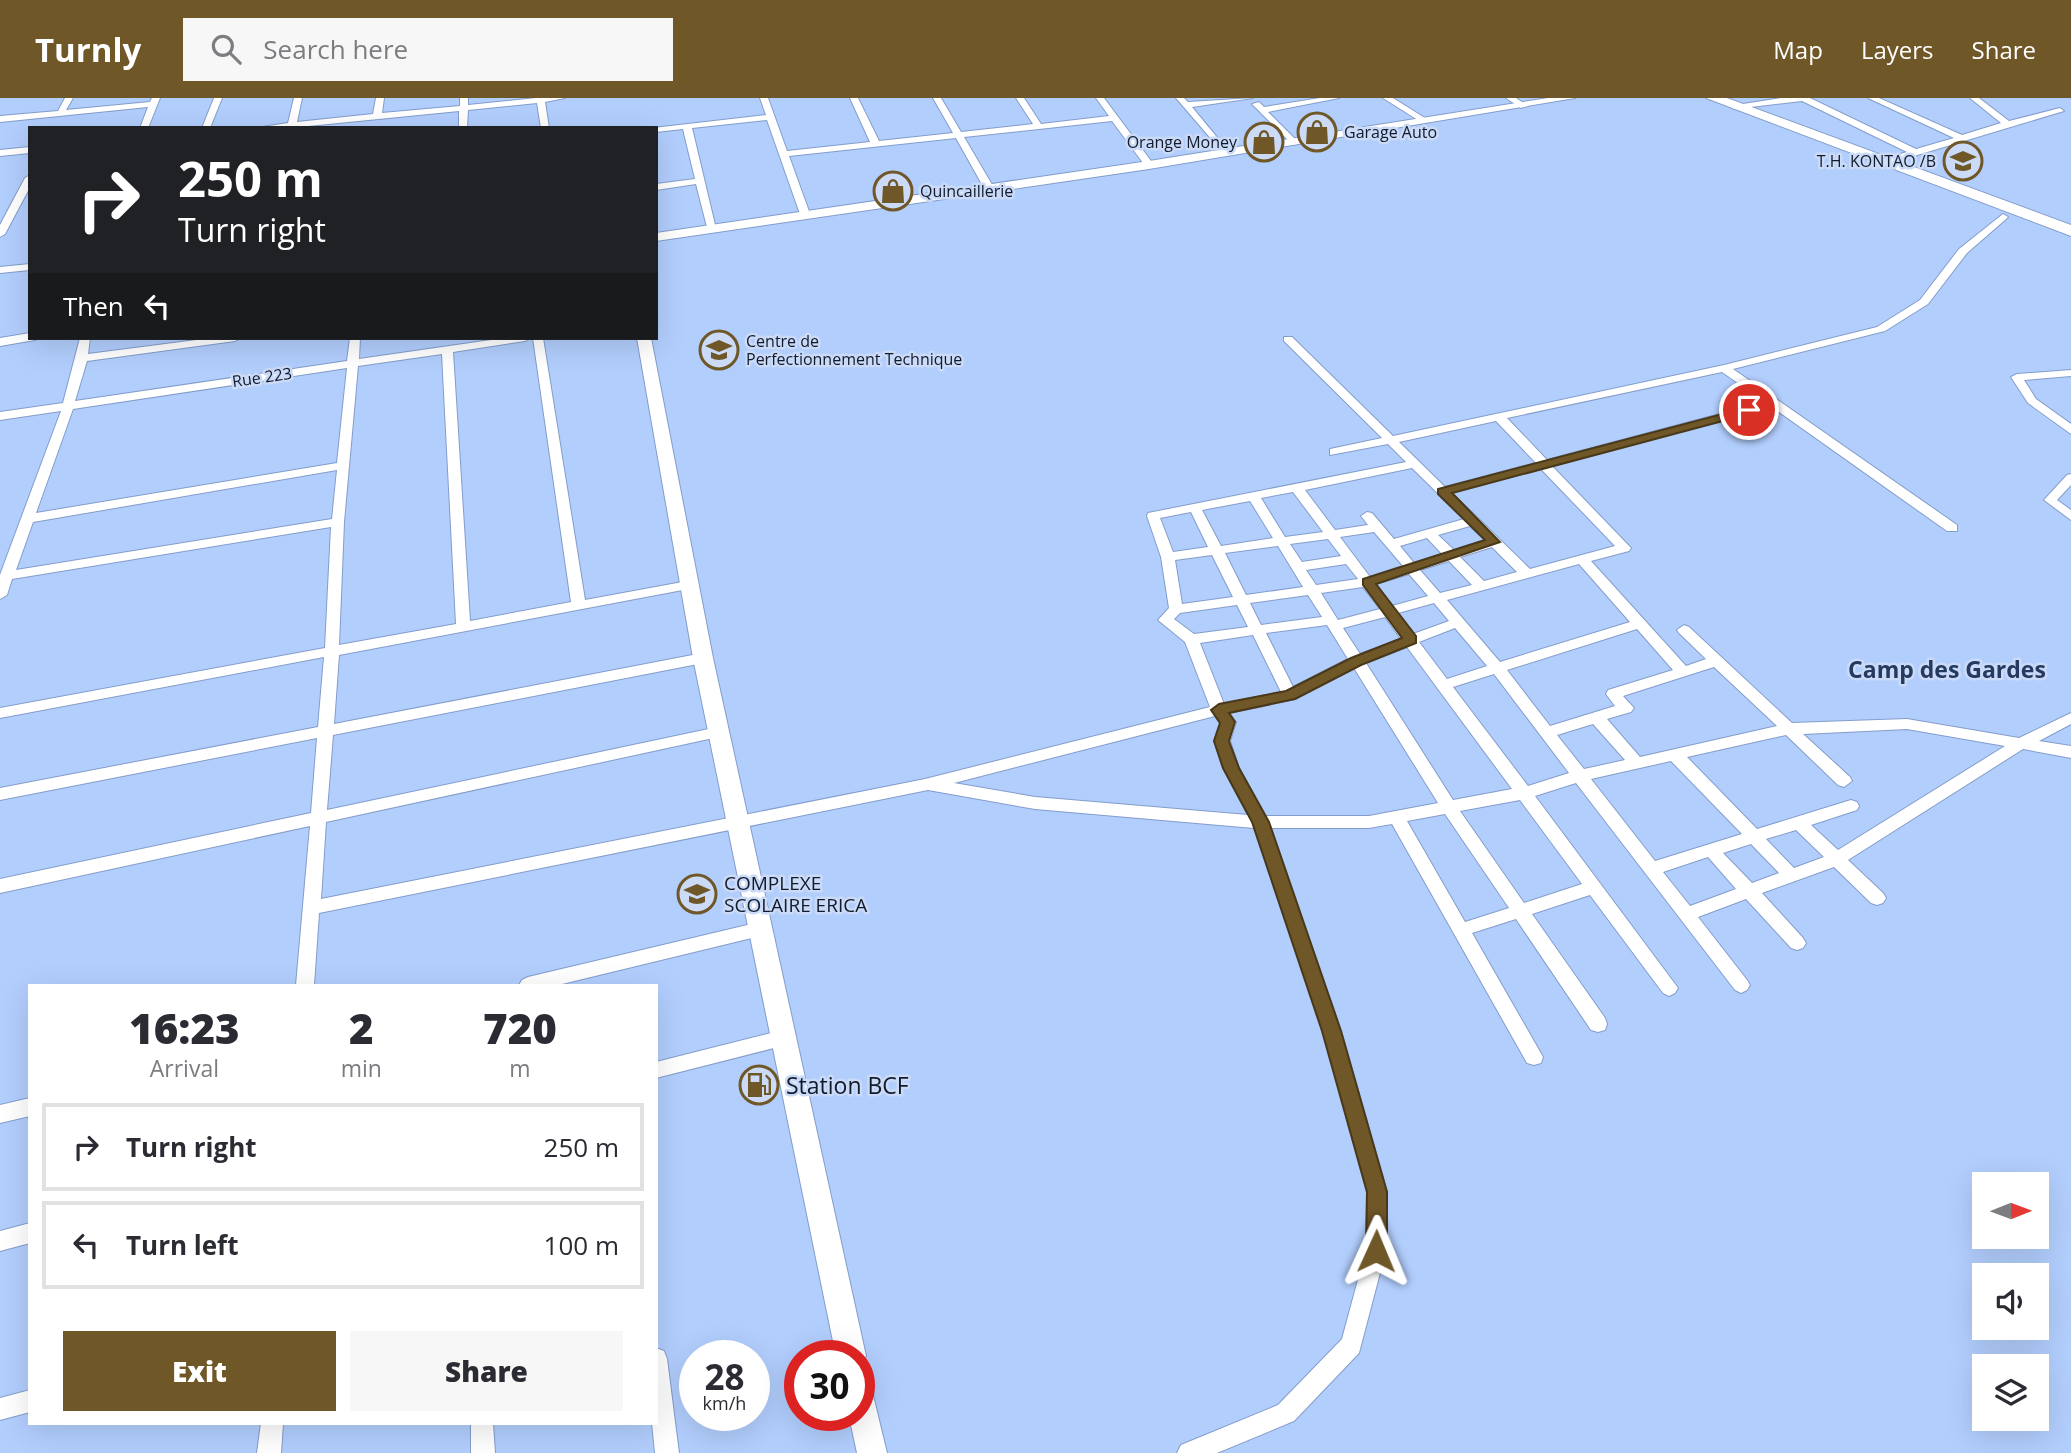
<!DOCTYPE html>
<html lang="en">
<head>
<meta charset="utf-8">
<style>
	body { margin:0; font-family:"Open Sans",sans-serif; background:#f7f7f7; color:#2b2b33; height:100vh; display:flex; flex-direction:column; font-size:26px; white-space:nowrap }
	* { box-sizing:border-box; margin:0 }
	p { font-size:23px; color:#7c7c81 }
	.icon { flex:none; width:38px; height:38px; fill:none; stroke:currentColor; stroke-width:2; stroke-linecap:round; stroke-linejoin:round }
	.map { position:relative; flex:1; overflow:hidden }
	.details { position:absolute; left:28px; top:886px; width:630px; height:441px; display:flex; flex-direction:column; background:#fff; border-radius:0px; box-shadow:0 7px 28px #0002 }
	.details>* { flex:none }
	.guide { position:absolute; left:28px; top:28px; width:630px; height:214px; border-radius:0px; box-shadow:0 7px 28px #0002; background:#202124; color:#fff; overflow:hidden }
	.needle { width:46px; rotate:89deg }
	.buttons { position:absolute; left:1972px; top:1074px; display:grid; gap:14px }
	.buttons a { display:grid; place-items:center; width:77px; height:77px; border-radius:0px; background:#fff; box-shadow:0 7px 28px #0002; font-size:35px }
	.speed { position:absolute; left:679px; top:1242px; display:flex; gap:14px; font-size:35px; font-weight:700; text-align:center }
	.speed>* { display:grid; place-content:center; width:91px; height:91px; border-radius:50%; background:#fff; box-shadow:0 7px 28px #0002; line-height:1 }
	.speed small { font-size:18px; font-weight:400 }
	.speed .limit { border:10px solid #d22; background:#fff; color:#111 }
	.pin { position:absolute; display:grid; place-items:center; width:60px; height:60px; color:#fff; margin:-30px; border:4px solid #fff; border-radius:50%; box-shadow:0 2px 7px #0007 }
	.me { position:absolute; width:77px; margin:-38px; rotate:1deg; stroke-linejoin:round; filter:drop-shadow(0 0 5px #0008) }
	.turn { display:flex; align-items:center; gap:24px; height:147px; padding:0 35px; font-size:32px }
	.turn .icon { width:91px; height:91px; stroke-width:2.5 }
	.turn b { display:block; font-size:49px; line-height:60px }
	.then { display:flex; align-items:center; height:66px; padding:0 35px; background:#0003; gap:14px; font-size:26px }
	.eta { display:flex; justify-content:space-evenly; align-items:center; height:119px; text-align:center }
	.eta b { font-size:42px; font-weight:800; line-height:49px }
	.cta { display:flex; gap:14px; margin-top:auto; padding:14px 35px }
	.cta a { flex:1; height:80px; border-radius:0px; background:#705728; color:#fff; font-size:28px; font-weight:800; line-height:80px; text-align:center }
	.cta a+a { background:#f7f7f7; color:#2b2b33 }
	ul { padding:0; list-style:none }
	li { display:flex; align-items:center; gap:21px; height:88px; margin:0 14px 10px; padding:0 21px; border:4px solid #e1e1e2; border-radius:0px }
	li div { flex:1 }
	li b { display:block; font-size:26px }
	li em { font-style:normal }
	header { display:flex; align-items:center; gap:42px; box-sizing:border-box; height:98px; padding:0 35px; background:#705728; color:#fff }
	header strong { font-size:33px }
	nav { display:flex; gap:38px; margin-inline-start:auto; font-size:24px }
	.search { width:490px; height:63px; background:#f7f7f7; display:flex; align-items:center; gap:18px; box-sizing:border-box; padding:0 24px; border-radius:0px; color:#7c7c81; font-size:26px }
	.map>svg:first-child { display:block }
</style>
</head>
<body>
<header>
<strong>Turnly</strong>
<div class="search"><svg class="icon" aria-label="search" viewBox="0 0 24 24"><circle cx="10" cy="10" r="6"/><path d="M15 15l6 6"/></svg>Search here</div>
<nav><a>Map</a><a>Layers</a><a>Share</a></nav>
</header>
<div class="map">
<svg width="2071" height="1355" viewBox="0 0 2071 1355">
	<rect width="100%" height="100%" fill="#b2cefd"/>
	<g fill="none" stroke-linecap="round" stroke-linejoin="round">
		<defs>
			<g id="minor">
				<path d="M 65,0 L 73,0 L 66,12 L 150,4 L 152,0 L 160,0 L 148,30 L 140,30 L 148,9 L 0,24 L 0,18 L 58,13 Z"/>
				<path d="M 214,0 L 222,0 L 210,30 L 202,30 Z"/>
				<path d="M 294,0 L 302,0 L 297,24 L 373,16 L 376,0 L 384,0 L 382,15 L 460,8 L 460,0 L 468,0 L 468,7 L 536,0 L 565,0 L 545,4 L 549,30 L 541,30 L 537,5 L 468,12 L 467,30 L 459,30 L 459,13 L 288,30 L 256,30 L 288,25 Z"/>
				<path d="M 760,0 L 768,0 L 787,53 L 870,44 L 850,0 L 858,0 L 879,43 L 953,35 L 933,0 L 941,0 L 961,34 L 1033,26 L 1016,0 L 1024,0 L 1041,26 L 1109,18 L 1096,0 L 1104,0 L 1154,67 L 1146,69 L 1112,23 L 964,39 L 994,90 L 989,93 L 984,90 L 956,40 L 789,58 L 810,116 L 805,119 L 800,116 L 767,22 L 692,30 L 716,131 L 708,133 L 696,86 L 656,92 L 656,86 L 695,81 L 683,31 L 656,34 L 656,30 L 653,30 L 766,17 Z"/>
				<path d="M 1176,0 L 1184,0 L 1188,4 L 1253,0 L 1192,9 L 1229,54 L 1225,57 Z"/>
				<path d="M 1320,0 L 1339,0 L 1268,14 L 1296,42 L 1296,46 L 1293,47 L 1252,6 L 1259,4 L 1264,9 Z"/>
				<path d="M 1383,0 L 1393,0 L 1428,22 L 1421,24 Z"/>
				<path d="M 1506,0 L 1516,0 L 1528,8 L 1521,10 Z"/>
				<path d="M 1781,0 L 1810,0 L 1916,51 L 1954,40 L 1868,0 L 1879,0 L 1962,37 L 2001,25 L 1970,0 L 1979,0 L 2009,23 L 2060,10 L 2064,13 L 1884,67 L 1880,64 L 1881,62 L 1907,54 L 1802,3 L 1734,11 L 1730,8 Z"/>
				<path d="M 30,49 L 30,55 L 0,58 L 0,52 Z"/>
				<path d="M 30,77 L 30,89 L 5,136 L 0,139 L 0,127 L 25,80 Z"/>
				<path d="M 2003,116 L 2008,119 L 2006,121 L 1967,155 L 1928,206 L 1885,233 L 1733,271 L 1957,427 L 1957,433 L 1947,433 L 1772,309 L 1552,368 L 1631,450 L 1629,453 L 1591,463 L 1686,568 L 1706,561 L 1679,535 L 1677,532 L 1684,527 L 1689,529 L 1792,625 L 1907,621 L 2019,640 L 2071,615 L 2071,626 L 2039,643 L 2071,648 L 2071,660 L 2023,651 L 1848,762 L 1883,795 L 1886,800 L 1883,805 L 1877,807 L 1871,805 L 1834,769 L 1762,795 L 1803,840 L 1806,845 L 1803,850 L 1797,852 L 1791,850 L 1746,801 L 1698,819 L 1747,882 L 1750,887 L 1747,892 L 1741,895 L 1735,892 L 1576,685 L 1535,698 L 1678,890 L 1675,895 L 1669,898 L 1663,895 L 1590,797 L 1532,816 L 1605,920 L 1607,926 L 1605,932 L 1598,934 L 1591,932 L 1516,821 L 1472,835 L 1543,959 L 1541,965 L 1534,967 L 1527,965 L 1392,726 L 1369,730 L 1270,730 L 1341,933 L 1387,1094 L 1386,1152 L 1359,1255 L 1294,1323 L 1217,1355 L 1177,1355 L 1181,1347 L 1278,1307 L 1342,1241 L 1366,1152 L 1367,1094 L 1323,933 L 1254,730 L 1035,711 L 928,692 L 319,815 L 314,887 L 296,887 L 310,728 L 0,795 L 0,781 L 311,715 L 317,640 L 0,702 L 0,690 L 318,629 L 324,559 L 0,620 L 0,610 L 325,550 L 331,429 L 12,481 L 7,497 L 0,501 L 0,477 L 61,313 L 0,322 L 0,314 L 63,305 L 80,240 L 90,240 L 88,256 L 212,240 L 240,240 L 235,243 L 87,263 L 75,303 L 347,263 L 350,240 L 360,240 L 359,261 L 505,240 L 530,240 L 525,243 L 453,254 L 470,523 L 571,504 L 533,240 L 543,240 L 585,502 L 688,483 L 695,487 L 688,491 L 339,557 L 334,626 L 703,555 L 710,560 L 703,565 L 333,637 L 327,712 L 718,629 L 726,634 L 718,639 L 326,724 L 321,801 L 925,681 L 1210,609 L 1185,544 L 1158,522 L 1169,510 L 1161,459 L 1147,418 L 1148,415 L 1406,364 L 1388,346 L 1330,357 L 1330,351 L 1382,340 L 1284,243 L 1284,239 L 1292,239 L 1393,338 L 1724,267 L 1877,229 L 1920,202 L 1959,151 ZM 442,256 L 456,526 L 339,547 L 344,424 L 358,268 ZM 347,270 L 337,365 L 36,415 L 73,311 ZM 1722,274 L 1765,304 L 1547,362 L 1507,320 ZM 1496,323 L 1536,365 L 1445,389 L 1399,344 ZM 1412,370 L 1464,421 L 1394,441 L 1372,415 L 1367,414 L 1361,418 L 1368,427 L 1335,432 L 1305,392 ZM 1541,371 L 1615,448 L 1530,471 L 1452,395 ZM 337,372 L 332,421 L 16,472 L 33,424 ZM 1293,394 L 1323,434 L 1285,439 L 1261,400 ZM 1250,403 L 1273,440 L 1221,448 L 1202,412 ZM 1191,414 L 1208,449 L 1173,454 L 1160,420 ZM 1470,428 L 1485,442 L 1454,452 L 1438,437 ZM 1374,434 L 1403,468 L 1370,479 L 1340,439 ZM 1427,440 L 1442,456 L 1414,465 L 1400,448 ZM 1328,441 L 1341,458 L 1302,464 L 1290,446 ZM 1278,448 L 1303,489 L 1246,497 L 1225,455 ZM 1492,449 L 1517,474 L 1484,483 L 1460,459 ZM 1212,457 L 1233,499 L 1182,506 L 1175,462 ZM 1449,463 L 1472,487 L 1440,495 L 1420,472 ZM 1346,466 L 1358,481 L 1316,487 L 1306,472 ZM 1579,466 L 1630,524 L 1500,564 L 1447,502 ZM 1409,476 L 1428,498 L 1392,508 L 1376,486 ZM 1363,489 L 1380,511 L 1338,522 L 1321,495 ZM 1308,497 L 1322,519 L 1261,527 L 1250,505 ZM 1434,505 L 1449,523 L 1413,536 L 1398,515 ZM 1237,507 L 1248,529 L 1194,536 L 1174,521 L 1180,515 ZM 1385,519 L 1401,541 L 1360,556 L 1343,530 ZM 1327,527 L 1348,561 L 1293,589 L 1266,535 ZM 1455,530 L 1487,568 L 1447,581 L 1419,544 ZM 1637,531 L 1673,572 L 1608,592 L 1606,596 L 1615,608 L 1550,628 L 1507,572 ZM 1253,537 L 1281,594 L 1224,606 L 1200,545 ZM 1407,549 L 1512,691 L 1453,702 L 1366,565 ZM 1714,569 L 1777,628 L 1640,659 L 1607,621 L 1631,614 L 1634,610 L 1623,598 ZM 1354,570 L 1438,705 L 1369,718 L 1265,718 L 1239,670 L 1230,643 L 1236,624 L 1229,615 L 1295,601 ZM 1494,576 L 1569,675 L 1528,688 L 1453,589 ZM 1215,618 L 1220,625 L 1214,643 L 1223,670 L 1248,717 L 1035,699 L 954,685 ZM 1593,626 L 1625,662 L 1584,671 L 1557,637 ZM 1907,631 L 2005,648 L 1838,752 L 1811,727 L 1857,712 L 1859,708 L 1857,704 L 1851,702 L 1757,731 L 1687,659 L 1786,637 L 1838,687 L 1844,689 L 1852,683 L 1850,679 L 1803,636 ZM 1671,663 L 1742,736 L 1655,763 L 1591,681 ZM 1520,702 L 1582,786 L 1524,805 L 1460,713 ZM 1445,716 L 1509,810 L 1465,824 L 1407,723 ZM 1796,732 L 1824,759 L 1794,770 L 1766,741 ZM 1751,746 L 1779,775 L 1752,785 L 1723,755 ZM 1708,759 L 1736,791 L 1690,808 L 1663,774 Z"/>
				<path d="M 30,166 L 30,172 L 0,175 L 0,169 Z"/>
				<path d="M 2071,272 L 2071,278 L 2024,282 L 2036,301 L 2071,326 L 2071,336 L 2028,305 L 2011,279 L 2017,276 Z"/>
				<path d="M 2071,376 L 2071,387 L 2057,402 L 2071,412 L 2071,422 L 2044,402 L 2067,377 Z"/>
				<path d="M 760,824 L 766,826 L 769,831 L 766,836 L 760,838 L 558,887 L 519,887 L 522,882 L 528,879 Z"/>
				<path d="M 783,932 L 790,934 L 792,940 L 790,946 L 656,980 L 656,964 Z"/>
				<path d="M 30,1000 L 30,1018 L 0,1025 L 0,1007 Z"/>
				<path d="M 30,1125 L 30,1145 L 0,1153 L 0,1133 Z"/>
				<path d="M 656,1250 L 664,1253 L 667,1261 L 679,1355 L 655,1355 L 652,1325 L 656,1325 Z"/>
				<path d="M 30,1292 L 30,1314 L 0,1322 L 0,1300 Z"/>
				<path d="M 261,1325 L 283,1325 L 281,1355 L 257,1355 Z"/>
				<path d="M 471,1325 L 493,1325 L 495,1355 L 471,1355 Z"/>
			</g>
			<g id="tertiary">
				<path d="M 1548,0 L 1575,0 L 1149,71 L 656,143 L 656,135 L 1149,63 Z"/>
				<path d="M 30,235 L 30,240 L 37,240 L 35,242 L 0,248 L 0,240 Z"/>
				<path d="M 637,240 L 651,240 L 713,560 L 866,1258 L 859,1269 L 859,1258 L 836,1258 L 693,560 Z"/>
				<path d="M 859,1281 L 870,1285 L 887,1355 L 857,1355 L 849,1318 L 859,1318 Z"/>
			</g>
			<path id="trunk" d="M 1706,0 L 1727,0 L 2071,127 L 2071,138 Z"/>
		</defs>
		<use href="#minor" stroke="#839dcb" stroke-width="2"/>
		<use href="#tertiary" stroke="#839dcb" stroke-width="2"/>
		<use href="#trunk" stroke="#839dcb" stroke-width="2"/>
		<use href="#minor" fill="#fff" fill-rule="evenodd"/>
		<use href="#tertiary" fill="#fff" fill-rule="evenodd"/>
		<use href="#trunk" fill="#fff" fill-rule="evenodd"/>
	</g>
	<path fill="#705728" stroke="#49391a" stroke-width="2" d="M 1749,309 L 1753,310 L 1753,315 L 1452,395 L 1500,444 L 1376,486 L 1416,538 L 1416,545 L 1361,567 L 1295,601 L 1229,615 L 1235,624 L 1229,643 L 1239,670 L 1269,724 L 1341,933 L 1387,1094 L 1387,1153 L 1384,1160 L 1376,1163 L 1369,1160 L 1366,1153 L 1367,1094 L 1322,933 L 1252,724 L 1223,670 L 1214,643 L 1220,625 L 1211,612 L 1219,606 L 1286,593 L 1351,560 L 1402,540 L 1363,487 L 1363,481 L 1485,442 L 1438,396 L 1438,391 Z"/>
	<defs>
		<symbol id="shop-ring" viewBox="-11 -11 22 22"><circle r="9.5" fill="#cadaf7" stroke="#705728" stroke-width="1.5"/><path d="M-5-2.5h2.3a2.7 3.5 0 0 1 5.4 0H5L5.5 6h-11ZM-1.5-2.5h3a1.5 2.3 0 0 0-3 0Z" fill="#705728"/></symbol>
		<symbol id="school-ring" viewBox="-11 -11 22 22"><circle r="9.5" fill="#cadaf7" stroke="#705728" stroke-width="1.5"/><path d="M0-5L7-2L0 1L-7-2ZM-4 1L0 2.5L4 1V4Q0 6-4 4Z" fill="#705728"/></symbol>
		<symbol id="fuel-ring" viewBox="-11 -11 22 22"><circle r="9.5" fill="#cadaf7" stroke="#705728" stroke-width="1.5"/><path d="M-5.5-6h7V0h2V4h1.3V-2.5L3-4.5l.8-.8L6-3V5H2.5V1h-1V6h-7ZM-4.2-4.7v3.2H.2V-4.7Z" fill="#705728"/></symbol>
	</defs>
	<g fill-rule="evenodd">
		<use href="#shop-ring" x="1295" y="12" width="44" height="44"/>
		<use href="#shop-ring" x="1242" y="22" width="44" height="44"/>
		<use href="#school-ring" x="1941" y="41" width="44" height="44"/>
		<use href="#shop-ring" x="871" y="71" width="44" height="44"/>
		<use href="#school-ring" x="697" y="230" width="44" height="44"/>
		<use href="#school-ring" x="675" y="774" width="44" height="44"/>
		<use href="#fuel-ring" x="737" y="965" width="44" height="44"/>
	</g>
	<g text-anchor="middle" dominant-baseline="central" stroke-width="5" stroke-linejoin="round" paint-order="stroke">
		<g font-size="16" fill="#111b2c" stroke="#cadaf7" text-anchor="start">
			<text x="1344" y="34">Garage Auto</text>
			<text x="1237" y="44" text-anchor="end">Orange Money</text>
			<text x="1936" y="63" text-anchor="end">T.H. KONTAO /B</text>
			<text x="920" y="93">Quincaillerie</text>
			<text x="746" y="243">Centre de<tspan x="746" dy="18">Perfectionnement Technique</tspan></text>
		</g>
		<g font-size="16" fill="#111b2c" stroke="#cadaf7">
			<text transform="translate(262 279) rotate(-8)">Rue 223</text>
		</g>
		<g font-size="19" fill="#111b2c" stroke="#cadaf7" text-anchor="start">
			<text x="724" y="785">COMPLEXE<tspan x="724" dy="22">SCOLAIRE ERICA</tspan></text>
		</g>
		<g font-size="23" font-weight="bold" fill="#253a61" stroke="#cadaf7">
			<text x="1947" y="571">Camp des Gardes</text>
		</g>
		<g font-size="23" fill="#111b2c" stroke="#cadaf7" text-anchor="start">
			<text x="786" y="987">Station BCF</text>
		</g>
	</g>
</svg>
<div class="buttons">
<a><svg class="needle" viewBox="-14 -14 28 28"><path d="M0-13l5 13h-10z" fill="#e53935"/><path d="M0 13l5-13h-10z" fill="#7c7c81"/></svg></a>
<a><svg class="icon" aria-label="sound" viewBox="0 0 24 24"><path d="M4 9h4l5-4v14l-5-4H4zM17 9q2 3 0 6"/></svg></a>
<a><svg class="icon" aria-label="layers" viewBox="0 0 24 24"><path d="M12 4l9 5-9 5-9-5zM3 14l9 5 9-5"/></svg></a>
</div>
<div class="speed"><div>28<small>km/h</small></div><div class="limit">30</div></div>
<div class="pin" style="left:1749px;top:312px;background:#d93025"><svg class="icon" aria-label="arrive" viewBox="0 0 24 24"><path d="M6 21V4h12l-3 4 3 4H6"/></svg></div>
<svg class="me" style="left:1376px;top:1153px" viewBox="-20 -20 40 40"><path d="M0-17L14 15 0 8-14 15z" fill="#705728" stroke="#fff" stroke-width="4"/></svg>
<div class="guide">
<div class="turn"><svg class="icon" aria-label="right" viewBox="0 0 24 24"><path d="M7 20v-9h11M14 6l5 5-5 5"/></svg><div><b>250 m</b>Turn right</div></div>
<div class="then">Then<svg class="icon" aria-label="left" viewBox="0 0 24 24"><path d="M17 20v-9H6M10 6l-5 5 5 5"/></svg></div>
</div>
<section class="details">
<div class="eta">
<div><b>16:23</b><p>Arrival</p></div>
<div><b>2</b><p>min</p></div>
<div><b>720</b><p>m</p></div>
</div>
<ul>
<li><svg class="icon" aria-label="right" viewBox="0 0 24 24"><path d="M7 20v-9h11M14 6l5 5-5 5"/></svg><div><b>Turn right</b></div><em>250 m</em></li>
<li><svg class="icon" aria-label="left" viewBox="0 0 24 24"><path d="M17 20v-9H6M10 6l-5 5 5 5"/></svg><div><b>Turn left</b></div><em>100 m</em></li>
</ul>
<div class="cta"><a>Exit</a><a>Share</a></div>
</section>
</div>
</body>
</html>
